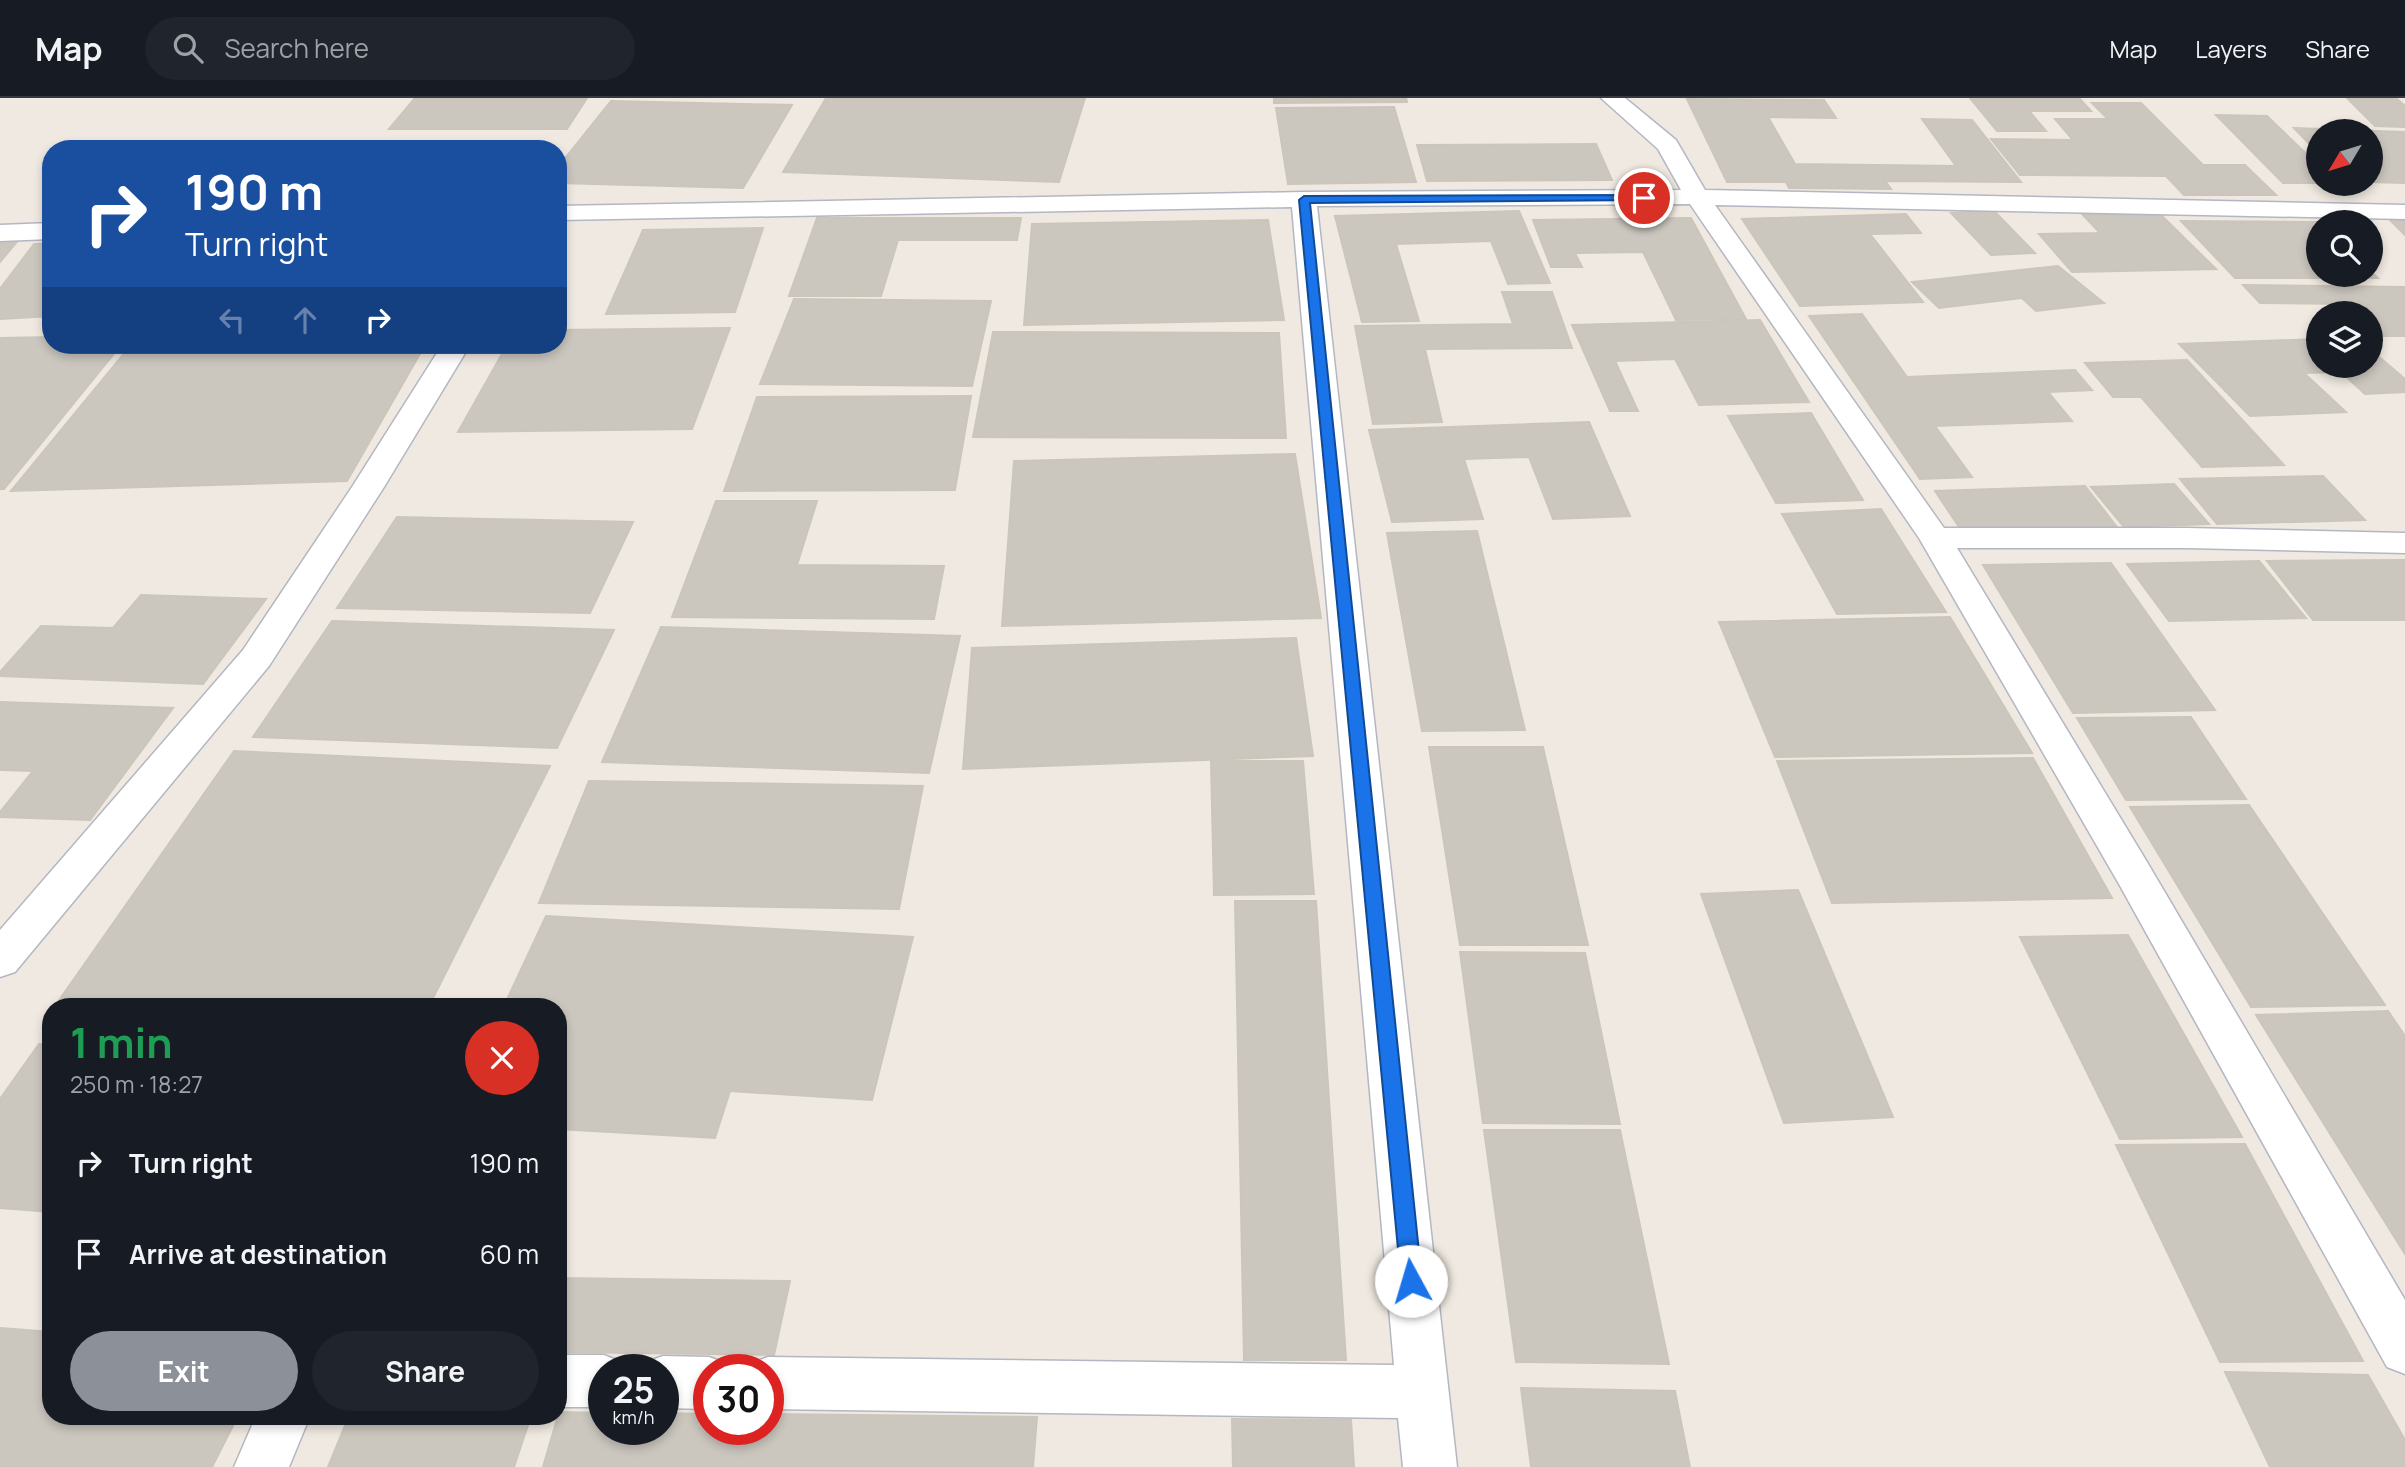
<!DOCTYPE html>
<html lang="en">
<head>
<meta charset="utf-8">
<style>
	body { margin:0; font-family:Manrope,sans-serif; background:#20242c; color:#f1f3f6; height:100vh; display:flex; flex-direction:column; font-size:26px; white-space:nowrap }
	* { box-sizing:border-box; margin:0 }
	p { font-size:23px; color:#9ea1a6 }
	.icon { flex:none; width:38px; height:38px; fill:none; stroke:currentColor; stroke-width:2; stroke-linecap:round; stroke-linejoin:round }
	.map { position:relative; flex:1; overflow:hidden }
	.side { position:absolute; left:42px; top:900px; width:525px; height:427px; display:flex; flex-direction:column; background:#171b24; border-radius:28px; box-shadow:0 4px 10px #0003 }
	.side>* { flex:none }
	.guide { position:absolute; left:42px; top:42px; width:525px; height:214px; border-radius:28px; box-shadow:0 4px 10px #0003; background:#1a4fa0; color:#fff; overflow:hidden }
	.needle { width:46px; rotate:232deg }
	.tools { position:absolute; left:2306px; top:21px; display:grid; gap:14px }
	.tools a { display:grid; place-items:center; width:77px; height:77px; border-radius:50%; background:#171b24; box-shadow:0 4px 10px #0003; font-size:35px }
	.speed { position:absolute; left:588px; top:1256px; display:flex; gap:14px; font-size:35px; font-weight:700; text-align:center }
	.speed>* { display:grid; place-content:center; width:91px; height:91px; border-radius:50%; background:#171b24; box-shadow:0 4px 10px #0003; line-height:1 }
	.speed small { font-size:18px; font-weight:400 }
	.speed .limit { border:10px solid #d22; background:#fff; color:#111 }
	.pin { position:absolute; display:grid; place-items:center; width:60px; height:60px; color:#fff; margin:-30px; border:4px solid #fff; border-radius:50%; box-shadow:0 2px 7px #0007 }
	.me { position:absolute; width:77px; margin:-38px; rotate:354deg; stroke-linejoin:round; filter:drop-shadow(0 0 5px #0008) }
	.turn { display:flex; align-items:center; gap:24px; height:147px; padding:0 28px; font-size:32px }
	.turn .icon { width:91px; height:91px; stroke-width:2.5 }
	.turn b { display:block; font-size:49px; line-height:60px }
	.lanes { display:flex; align-items:center; height:66px; padding:0 28px; background:#0003; justify-content:center; gap:35px; direction:ltr }
	.lanes .off { opacity:.35 }
	.round { display:grid; place-items:center; flex:none; width:74px; height:74px; border-radius:37px; background:#20242c }
	.headline { display:flex; align-items:center; justify-content:space-between; height:119px; padding:0 28px }
	h1 { font-size:42px; font-weight:700; line-height:52px; color:#1e9e55 }
	.button { display:flex; gap:14px; margin-top:auto; padding:14px 28px }
	.button a { flex:1; height:80px; border-radius:42px; background:#8c9099; color:#fff; font-size:28px; font-weight:700; line-height:80px; text-align:center }
	.button a+a { background:#20242c; color:#f1f3f6 }
	ul { padding:0; list-style:none }
	li { display:flex; align-items:center; gap:21px; height:91px; padding:0 28px }
	li div { flex:1 }
	li b { display:block; font-size:26px }
	li em { font-style:normal }
	header { display:flex; align-items:center; gap:42px; box-sizing:border-box; height:98px; padding:0 35px; background:#171b24; border-bottom:2px solid #363941 }
	header strong { font-size:33px }
	nav { display:flex; gap:38px; margin-inline-start:auto; font-size:24px }
	.search { width:490px; height:63px; background:#20242c; display:flex; align-items:center; gap:18px; box-sizing:border-box; padding:0 24px; border-radius:38px; color:#9ea1a6; font-size:26px }
	.map>svg:first-child { display:block }
</style>
</head>
<body>
<header>
<strong>Map</strong>
<div class="search"><svg class="icon" aria-label="search" viewBox="0 0 24 24"><circle cx="10" cy="10" r="6"/><path d="M15 15l6 6"/></svg>Search here</div>
<nav><a>Map</a><a>Layers</a><a>Share</a></nav>
</header>
<div class="map">
<svg width="2405" height="1369" viewBox="0 0 2405 1369">
	<rect width="100%" height="100%" fill="#efe9e1"/>
	<g fill="#cbc7bf" stroke="#cbc5ba" stroke-width="2">
		<path d="M 415,0 L 587,0 L 567,31 L 389,31 Z"/>
		<path d="M 826,0 L 1085,0 L 1059,84 L 783,74 Z"/>
		<path d="M 1274,0 L 1406,0 L 1407,4 L 1274,5 Z"/>
		<path d="M 1970,0 L 2079,0 L 2091,13 L 2029,13 L 2046,33 L 1997,33 Z"/>
		<path d="M 2347,0 L 2396,0 L 2405,8 L 2405,29 L 2375,28 Z"/>
		<path d="M 1687,1 L 1824,2 L 1836,20 L 1768,19 L 1795,66 L 1956,68 L 1922,21 L 1972,22 L 2021,84 L 1885,83 L 1891,91 L 1789,90 L 1786,84 L 1727,84 Z"/>
		<path d="M 611,3 L 792,7 L 743,90 L 558,85 L 558,69 Z"/>
		<path d="M 2092,5 L 2141,5 L 2203,67 L 2245,67 L 2276,97 L 2184,97 L 2166,78 L 2020,77 L 1991,41 L 2073,42 L 2055,21 L 2108,21 Z"/>
		<path d="M 1394,9 L 1416,84 L 1288,86 L 1276,10 Z"/>
		<path d="M 2216,17 L 2267,18 L 2319,68 L 2319,85 L 2283,85 Z"/>
		<path d="M 2294,30 L 2405,34 L 2405,85 L 2371,84 L 2371,33 L 2319,33 L 2319,56 Z"/>
		<path d="M 1596,46 L 1612,82 L 1427,83 L 1417,47 Z"/>
		<path d="M 1519,113 L 1550,185 L 1508,186 L 1491,143 L 1396,146 L 1419,223 L 1362,224 L 1335,118 Z"/>
		<path d="M 1994,113 L 2035,155 L 1991,157 L 1951,115 Z"/>
		<path d="M 1906,116 L 1921,135 L 1870,136 L 1923,204 L 1800,208 L 1742,121 Z"/>
		<path d="M 2160,116 L 2216,171 L 2072,174 L 2039,136 L 2100,135 L 2083,117 Z"/>
		<path d="M 817,120 L 1021,120 L 1017,142 L 898,142 L 881,198 L 789,198 Z"/>
		<path d="M 1691,120 L 1746,221 L 1676,222 L 1643,154 L 1575,155 L 1582,169 L 1551,169 L 1533,122 Z"/>
		<path d="M 2389,121 L 2405,122 L 2405,137 Z"/>
		<path d="M 1268,122 L 1284,222 L 1024,227 L 1032,126 Z"/>
		<path d="M 2181,123 L 2317,124 L 2319,177 L 2371,177 L 2371,174 L 2378,180 L 2235,180 Z"/>
		<path d="M 763,130 L 735,214 L 606,216 L 643,132 Z"/>
		<path d="M 20,140 L 0,164 L 0,141 Z"/>
		<path d="M 51,145 L 51,218 L 0,221 L 0,191 L 34,146 Z"/>
		<path d="M 2058,168 L 2104,205 L 2036,213 L 2022,200 L 1939,210 L 1912,184 Z"/>
		<path d="M 2243,187 L 2405,189 L 2405,238 L 2382,238 L 2371,228 L 2371,215 L 2359,215 L 2350,206 L 2260,205 Z"/>
		<path d="M 1502,194 L 1552,194 L 1572,250 L 1425,251 L 1442,324 L 1373,326 L 1355,228 L 1513,226 Z"/>
		<path d="M 794,201 L 991,203 L 972,288 L 760,286 Z"/>
		<path d="M 1862,216 L 1907,279 L 2075,272 L 2092,292 L 2048,294 L 2072,323 L 1935,328 L 1972,379 L 1920,381 L 1809,218 Z"/>
		<path d="M 1760,222 L 1809,304 L 1699,307 L 1675,261 L 1615,263 L 1638,313 L 1610,313 L 1572,227 Z"/>
		<path d="M 730,230 L 692,331 L 458,334 L 507,247 L 558,247 L 558,232 Z"/>
		<path d="M 993,234 L 1279,235 L 1286,340 L 973,339 Z"/>
		<path d="M 51,239 L 51,247 L 121,247 L 4,391 L 0,391 L 0,240 Z"/>
		<path d="M 2319,241 L 2319,268 L 2371,268 L 2371,252 L 2405,281 L 2405,294 L 2365,296 L 2341,274 L 2304,275 L 2346,314 L 2250,318 L 2179,246 Z"/>
		<path d="M 131,247 L 425,247 L 347,383 L 11,393 Z"/>
		<path d="M 2187,262 L 2284,367 L 2202,369 L 2141,299 L 2113,299 L 2085,265 Z"/>
		<path d="M 971,298 L 955,392 L 724,393 L 757,299 Z"/>
		<path d="M 1811,315 L 1863,402 L 1776,405 L 1728,318 Z"/>
		<path d="M 1589,324 L 1630,418 L 1553,421 L 1529,359 L 1464,361 L 1483,421 L 1392,424 L 1369,332 Z"/>
		<path d="M 1295,356 L 1321,520 L 1002,528 L 1014,363 Z"/>
		<path d="M 2323,378 L 2365,422 L 2217,426 L 2180,381 Z"/>
		<path d="M 2174,386 L 2209,426 L 2124,429 L 2091,389 Z"/>
		<path d="M 2085,388 L 2117,429 L 1963,435 L 1935,393 Z"/>
		<path d="M 716,403 L 817,403 L 797,467 L 944,468 L 934,521 L 672,519 Z"/>
		<path d="M 1881,411 L 1946,514 L 1837,516 L 1782,416 Z"/>
		<path d="M 397,419 L 633,424 L 590,515 L 337,510 Z"/>
		<path d="M 1477,433 L 1525,632 L 1422,633 L 1387,435 Z"/>
		<path d="M 2405,462 L 2405,522 L 2313,522 L 2267,463 Z"/>
		<path d="M 2259,463 L 2306,520 L 2169,523 L 2127,466 Z"/>
		<path d="M 2111,465 L 2215,612 L 2073,615 L 1983,467 Z"/>
		<path d="M 141,497 L 266,501 L 203,586 L 0,578 L 0,574 L 41,528 L 113,530 Z"/>
		<path d="M 1950,519 L 2032,655 L 1775,659 L 1719,524 Z"/>
		<path d="M 332,523 L 614,532 L 557,650 L 253,639 Z"/>
		<path d="M 661,529 L 960,538 L 929,675 L 602,664 Z"/>
		<path d="M 1296,540 L 1313,658 L 963,671 L 972,550 Z"/>
		<path d="M 0,604 L 173,610 L 90,722 L 0,719 L 0,714 L 33,673 L 0,672 Z"/>
		<path d="M 2191,619 L 2246,701 L 2126,702 L 2077,620 Z"/>
		<path d="M 1429,649 L 1543,649 L 1588,847 L 1460,847 Z"/>
		<path d="M 234,653 L 550,668 L 429,908 L 55,908 Z"/>
		<path d="M 2033,660 L 2112,800 L 1832,805 L 1777,663 Z"/>
		<path d="M 1211,663 L 1303,663 L 1314,796 L 1214,797 Z"/>
		<path d="M 589,683 L 923,688 L 899,811 L 539,805 Z"/>
		<path d="M 2249,707 L 2385,907 L 2251,909 L 2130,709 Z"/>
		<path d="M 1798,792 L 1893,1019 L 1784,1025 L 1701,796 Z"/>
		<path d="M 1235,803 L 1316,803 L 1346,1262 L 1244,1262 Z"/>
		<path d="M 546,818 L 913,839 L 872,1002 L 730,993 L 715,1040 L 558,1031 L 558,908 L 504,908 Z"/>
		<path d="M 2128,837 L 2242,1039 L 2120,1041 L 2020,839 Z"/>
		<path d="M 1460,854 L 1585,855 L 1620,1026 L 1483,1025 Z"/>
		<path d="M 2388,913 L 2405,938 L 2405,1156 L 2256,917 Z"/>
		<path d="M 39,946 L 51,947 L 51,1114 L 0,1110 L 0,1001 Z"/>
		<path d="M 1484,1032 L 1620,1032 L 1669,1266 L 1516,1264 Z"/>
		<path d="M 2245,1046 L 2363,1263 L 2220,1264 L 2116,1047 Z"/>
		<path d="M 558,1180 L 790,1183 L 774,1257 L 558,1254 Z"/>
		<path d="M 0,1230 L 51,1234 L 51,1318 L 238,1318 L 212,1369 L 0,1369 Z"/>
		<path d="M 2225,1274 L 2368,1277 L 2405,1342 L 2405,1369 L 2270,1369 Z"/>
		<path d="M 1521,1290 L 1675,1293 L 1690,1369 L 1531,1369 Z"/>
		<path d="M 559,1314 L 604,1315 L 604,1332 L 663,1332 L 663,1315 L 709,1316 L 709,1332 L 768,1332 L 768,1316 L 1037,1319 L 1033,1369 L 543,1369 Z"/>
		<path d="M 349,1318 L 531,1318 L 514,1369 L 328,1369 Z"/>
		<path d="M 1232,1321 L 1351,1322 L 1354,1369 L 1233,1369 Z"/>
	</g>
	<g fill="none" stroke-linecap="round" stroke-linejoin="round">
		<defs>
			<g id="street">
				<path d="M 1601,0 L 1625,0 L 1676,42 L 1705,92 L 2405,107 L 2405,121 L 1715,107 L 1944,430 L 2187,430 L 2405,435 L 2405,455 L 2187,450 L 1957,450 L 2147,764 L 2405,1202 L 2405,1276 L 2387,1269 L 2119,786 L 1919,440 L 1690,106 L 1317,108 L 1457,1369 L 1403,1369 L 1398,1320 L 768,1311 L 768,1272 L 747,1272 L 749,1266 L 768,1259 L 1394,1267 L 1292,109 L 558,122 L 558,108 L 1304,94 L 1681,92 L 1658,51 Z"/>
				<path d="M 51,125 L 51,141 L 0,143 L 0,127 Z"/>
				<path d="M 442,247 L 470,247 L 384,389 L 269,568 L 15,874 L 0,879 L 0,832 L 243,552 L 352,389 Z"/>
				<path d="M 558,1257 L 604,1257 L 623,1265 L 626,1272 L 604,1272 L 604,1309 L 558,1309 Z"/>
				<path d="M 663,1258 L 709,1259 L 728,1266 L 730,1272 L 709,1272 L 709,1311 L 663,1310 L 663,1272 L 641,1272 L 644,1265 Z"/>
				<path d="M 256,1318 L 310,1318 L 289,1369 L 234,1369 Z"/>
			</g>
		</defs>
		<use href="#street" stroke="#b4b7c1" stroke-width="3"/>
		<use href="#street" fill="#fff" fill-rule="evenodd"/>
	</g>
	<path fill="#1a73e8" stroke="#114b97" stroke-width="2" d="M 1644,97 L 1650,100 L 1648,102 L 1310,105 L 1422,1183 L 1419,1190 L 1411,1193 L 1404,1190 L 1401,1183 L 1299,102 L 1304,98 Z"/>
</svg>
<div class="tools">
<a><svg class="needle" viewBox="-14 -14 28 28"><path d="M0-13l5 13h-10z" fill="#e53935"/><path d="M0 13l5-13h-10z" fill="#9ea1a6"/></svg></a>
<a><svg class="icon" aria-label="search" viewBox="0 0 24 24"><circle cx="10" cy="10" r="6"/><path d="M15 15l6 6"/></svg></a>
<a><svg class="icon" aria-label="layers" viewBox="0 0 24 24"><path d="M12 4l9 5-9 5-9-5zM3 14l9 5 9-5"/></svg></a>
</div>
<div class="speed"><div>25<small>km/h</small></div><div class="limit">30</div></div>
<div class="pin" style="left:1644px;top:100px;background:#d93025"><svg class="icon" aria-label="arrive" viewBox="0 0 24 24"><path d="M6 21V4h12l-3 4 3 4H6"/></svg></div>
<svg class="me" style="left:1411px;top:1183px" viewBox="-20 -20 40 40"><circle r="19" fill="#fff"/><path d="M0-13L10 11 0 6-10 11z" fill="#1a73e8"/></svg>
<div class="guide">
<div class="turn"><svg class="icon" aria-label="right" viewBox="0 0 24 24"><path d="M7 20v-9h11M14 6l5 5-5 5"/></svg><div><b>190 m</b>Turn right</div></div>
<div class="lanes"><svg class="icon off" aria-label="left" viewBox="0 0 24 24"><path d="M17 20v-9H6M10 6l-5 5 5 5"/></svg><svg class="icon off" aria-label="ahead" viewBox="0 0 24 24"><path d="M12 20V5M6 11l6-6 6 6"/></svg><svg class="icon" aria-label="right" viewBox="0 0 24 24"><path d="M7 20v-9h11M14 6l5 5-5 5"/></svg></div>
</div>
<section class="side">
<div class="headline"><div><h1>1 min</h1><p>250 m · 18:27</p></div><a class="round" style="background:#d93025;color:#fff"><svg class="icon" aria-label="close" viewBox="0 0 24 24"><path d="M6 6l12 12M18 6L6 18"/></svg></a></div>
<ul>
<li><svg class="icon" aria-label="right" viewBox="0 0 24 24"><path d="M7 20v-9h11M14 6l5 5-5 5"/></svg><div><b>Turn right</b></div><em>190 m</em></li>
<li><svg class="icon" aria-label="arrive" viewBox="0 0 24 24"><path d="M6 21V4h12l-3 4 3 4H6"/></svg><div><b>Arrive at destination</b></div><em>60 m</em></li>
</ul>
<div class="button"><a>Exit</a><a>Share</a></div>
</section>
</div>
</body>
</html>
